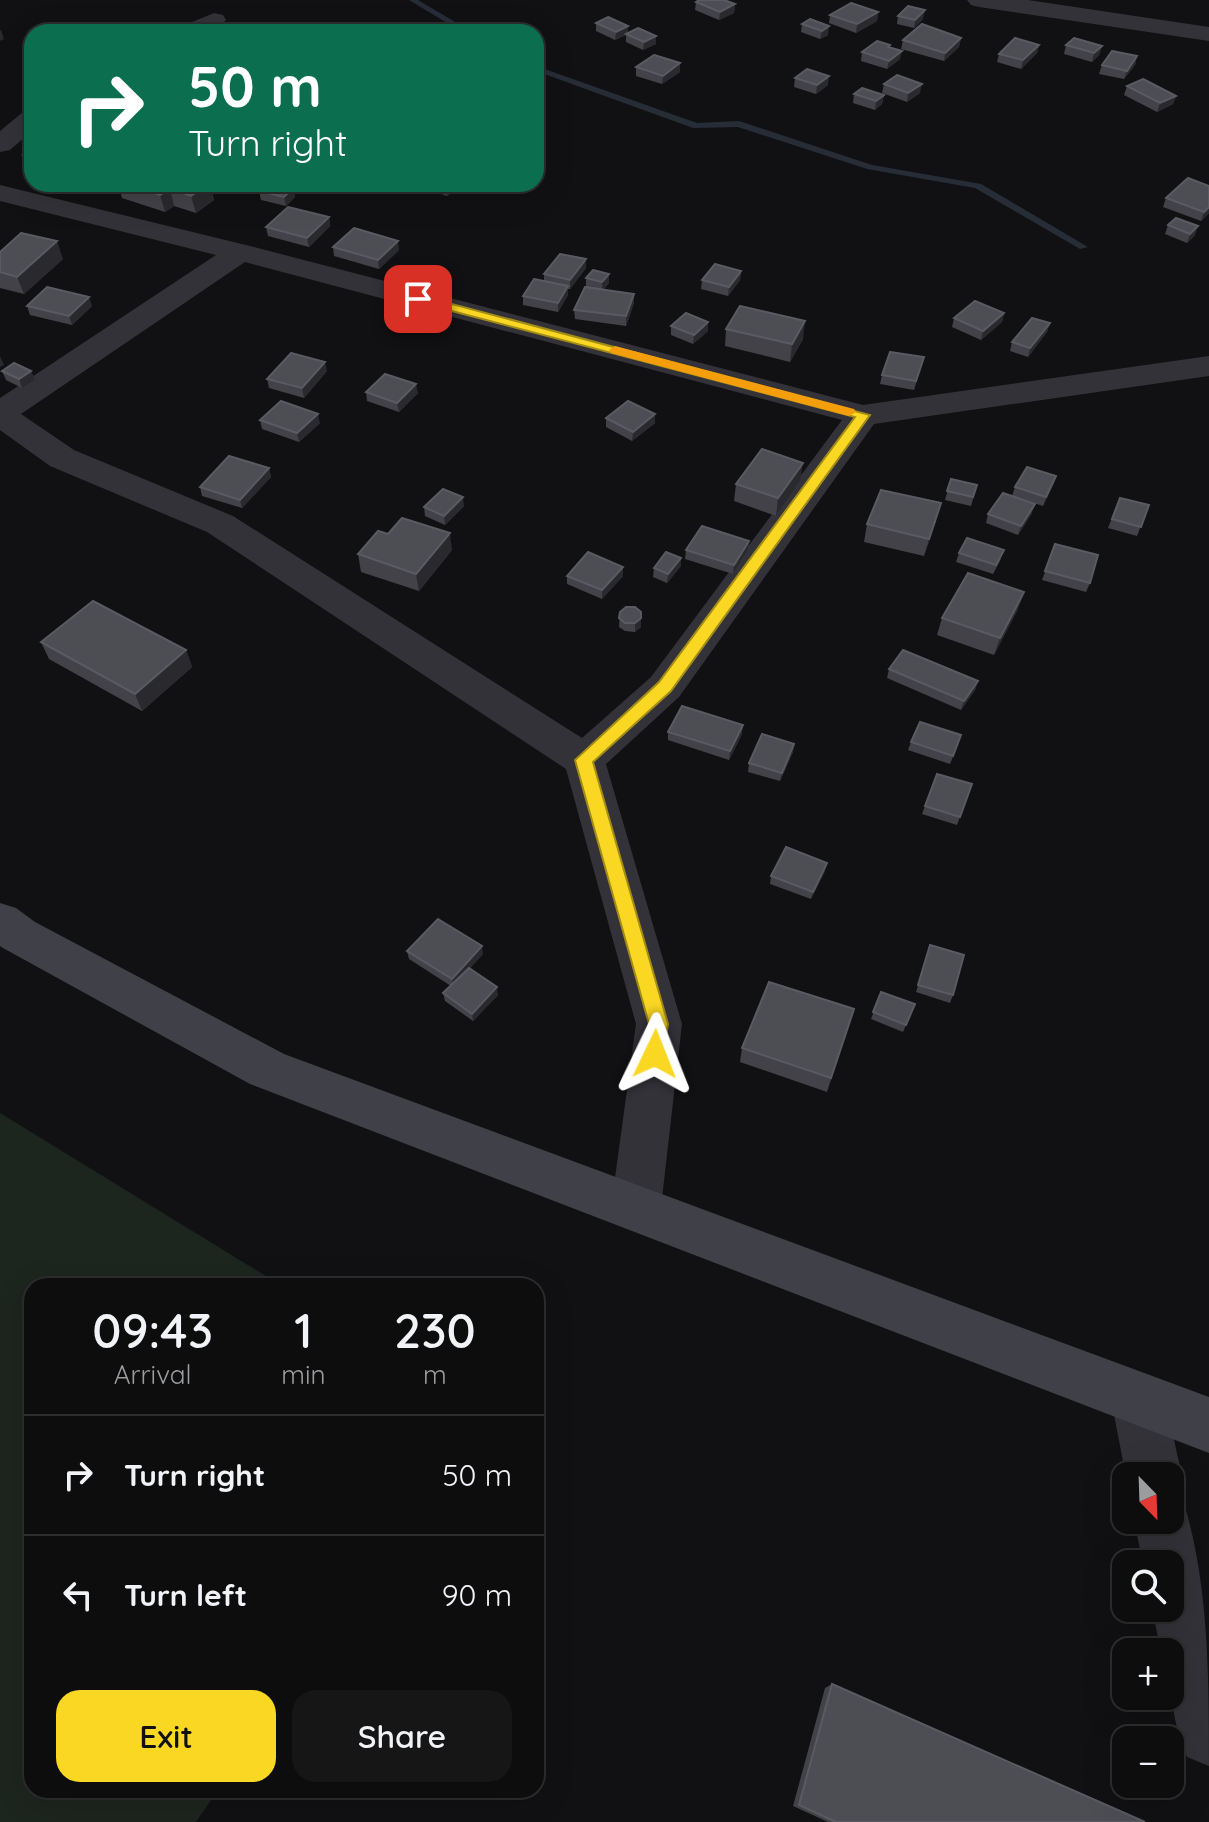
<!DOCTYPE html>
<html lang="en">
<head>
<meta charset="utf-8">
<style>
	body { margin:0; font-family:Quicksand,sans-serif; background:#161617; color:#f1f3f6; height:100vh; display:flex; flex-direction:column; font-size:30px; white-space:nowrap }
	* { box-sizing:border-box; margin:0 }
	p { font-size:26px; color:#9a9c9e }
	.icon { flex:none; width:44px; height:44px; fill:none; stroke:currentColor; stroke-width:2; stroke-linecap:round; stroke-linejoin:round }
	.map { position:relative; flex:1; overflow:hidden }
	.details { position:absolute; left:24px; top:1278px; width:520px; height:520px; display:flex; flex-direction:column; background:#0d0d0e; border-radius:24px; box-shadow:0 8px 32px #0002,0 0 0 2px #2d2d2e }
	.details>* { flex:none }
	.hud { position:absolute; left:24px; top:24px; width:520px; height:168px; border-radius:24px; box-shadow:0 8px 32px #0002,0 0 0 2px #2d2d2e; background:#0b6e4f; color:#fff; overflow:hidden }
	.needle { width:52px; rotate:157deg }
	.controls { position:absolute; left:1112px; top:1462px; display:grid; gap:16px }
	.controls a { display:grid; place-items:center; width:72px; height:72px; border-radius:16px; background:#0d0d0e; box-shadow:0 8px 32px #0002,0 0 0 2px #2d2d2e; font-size:40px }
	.pin { position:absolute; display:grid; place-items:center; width:68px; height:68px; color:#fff; margin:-34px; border-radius:16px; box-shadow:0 4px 12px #0006 }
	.me { position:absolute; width:88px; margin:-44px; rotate:2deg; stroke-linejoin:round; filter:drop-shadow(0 0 6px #0008) }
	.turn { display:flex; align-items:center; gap:28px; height:168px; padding:0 32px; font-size:36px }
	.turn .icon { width:104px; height:104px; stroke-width:2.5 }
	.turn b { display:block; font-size:56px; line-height:68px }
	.eta { display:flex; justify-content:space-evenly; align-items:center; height:136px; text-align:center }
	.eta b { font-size:48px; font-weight:600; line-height:56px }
	.button { display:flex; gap:16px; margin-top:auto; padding:16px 32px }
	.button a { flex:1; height:92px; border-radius:24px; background:#f9d723; color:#111; font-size:32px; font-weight:600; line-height:92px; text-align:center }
	.button a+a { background:#161617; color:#f1f3f6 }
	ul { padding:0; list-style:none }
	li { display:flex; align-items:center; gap:24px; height:120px; padding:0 32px; border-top:2px solid #2d2d2e }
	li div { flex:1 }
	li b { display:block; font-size:30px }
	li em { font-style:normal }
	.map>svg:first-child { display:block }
</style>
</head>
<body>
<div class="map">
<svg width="1209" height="1822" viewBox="0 0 1209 1822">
	<rect width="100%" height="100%" fill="#111113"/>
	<path fill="#1d251f" d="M 0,1113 L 282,1286 L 32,1286 L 32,1790 L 218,1790 L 196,1822 L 0,1822 Z"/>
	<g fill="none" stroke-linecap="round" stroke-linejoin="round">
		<g fill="#272d37" fill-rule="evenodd">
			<path d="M 409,0 L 418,0 L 472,32 L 462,32 Z"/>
			<path d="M 536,66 L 697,123 L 739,121 L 872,165 L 981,184 L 1088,247 L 1080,249 L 975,188 L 867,169 L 738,127 L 693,128 L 536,71 Z"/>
		</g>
		<g fill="#323238" fill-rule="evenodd">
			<path d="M 214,13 L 223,15 L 226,20 C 213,35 195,32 177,32 L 180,27 Z"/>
			<path d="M 32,110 L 32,131 L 10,150 L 0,152 L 0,131 L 23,112 Z"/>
			<path d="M 0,185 L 250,246 L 863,405 L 1209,356 L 1209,376 L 874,424 L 679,697 L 606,764 L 682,1024 L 661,1207 L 654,1224 L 636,1231 L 618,1224 L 611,1207 L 636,1024 L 566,769 L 207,532 L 50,466 L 0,430 L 0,398 L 216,255 L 0,201 ZM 245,262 L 842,420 L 651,677 L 582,738 L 233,516 L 74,450 L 21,414 Z"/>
			<path d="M 1138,1372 L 1157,1380 L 1165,1399 L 1182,1476 L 1174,1496 L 1183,1500 C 1209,1584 1209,1677 1209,1766 L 1187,1757 C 1172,1722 1170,1690 1170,1652 L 1161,1652 L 1152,1608 L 1170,1608 L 1170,1564 L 1143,1564 L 1134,1520 L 1170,1520 L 1170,1476 L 1126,1477 L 1111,1399 L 1119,1380 Z"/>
		</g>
		<path fill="#323238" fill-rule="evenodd" d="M 967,0 L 1028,0 L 1209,27 L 1209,41 L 979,7 L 971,5 Z"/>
		<path fill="#404048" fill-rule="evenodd" d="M 0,903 L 16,908 L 35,922 L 284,1054 L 1209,1397 L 1209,1453 L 250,1084 L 3,948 L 0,946 Z"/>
	</g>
	<g fill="#424248">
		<path d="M 696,2 L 735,4 L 734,13 L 719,20 L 695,10 Z"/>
		<path d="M 878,12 L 877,21 L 856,33 L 829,23 L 830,15 Z"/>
		<path d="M 898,16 L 923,19 L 914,28 L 897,24 Z"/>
		<path d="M 810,19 L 828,35 L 820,39 L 801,32 L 802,24 Z"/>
		<path d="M 596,23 L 628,32 L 656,36 L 656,44 L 643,50 L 626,42 L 626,35 L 615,40 L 596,31 Z"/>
		<path d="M 961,38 L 959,47 L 944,61 L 901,49 L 903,40 Z"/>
		<path d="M 890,45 L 890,47 L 900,59 L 887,69 L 861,61 L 862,52 Z"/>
		<path d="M 1039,45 L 1037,53 L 1021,69 L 997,62 L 999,54 Z"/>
		<path d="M 1066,45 L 1102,46 L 1099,55 L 1092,62 L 1064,54 Z"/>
		<path d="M 1137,56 L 1135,65 L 1124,79 L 1099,74 L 1102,65 Z"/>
		<path d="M 680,63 L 680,72 L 662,84 L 636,76 L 636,67 Z"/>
		<path d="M 795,78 L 828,85 L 816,94 L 794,87 Z"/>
		<path d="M 884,84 L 920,93 L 907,102 L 882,93 Z"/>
		<path d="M 1127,86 L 1176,96 L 1173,104 L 1157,112 L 1124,95 Z"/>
		<path d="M 854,94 L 884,95 L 882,104 L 875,110 L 853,103 Z"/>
		<path d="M 32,150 L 32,166 L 26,164 L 23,155 Z"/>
		<path d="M 91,184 L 210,184 L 214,200 L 196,213 L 174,206 L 165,212 L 122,198 L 119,186 L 113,190 Z"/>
		<path d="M 425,184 L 464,184 L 447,196 L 425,188 Z"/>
		<path d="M 1209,186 L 1209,213 L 1201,221 L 1163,207 L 1166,198 Z"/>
		<path d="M 293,188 L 295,197 L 286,206 L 261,200 L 259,191 Z"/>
		<path d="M 329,217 L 330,226 L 309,247 L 268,236 L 266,227 Z"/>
		<path d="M 1168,225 L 1195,235 L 1187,243 L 1165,234 Z"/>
		<path d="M 333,247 L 399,250 L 379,269 L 334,256 Z"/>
		<path d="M 0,252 L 63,259 L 24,294 L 0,288 Z"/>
		<path d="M 586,259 L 586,268 L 570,289 L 568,289 L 568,295 L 558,312 L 523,305 L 523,296 L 544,281 L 544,274 Z"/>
		<path d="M 741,271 L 740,280 L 728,296 L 701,289 L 702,280 Z"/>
		<path d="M 586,278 L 609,283 L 603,290 L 634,294 L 634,303 L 626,326 L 575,319 L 574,310 L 592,288 L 586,287 Z"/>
		<path d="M 27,306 L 92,306 L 72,325 L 30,315 Z"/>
		<path d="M 1004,313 L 1002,322 L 981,340 L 952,327 L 954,318 Z"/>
		<path d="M 1050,323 L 1047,332 L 1028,357 L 1010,351 L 1012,342 Z"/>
		<path d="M 671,326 L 708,331 L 693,344 L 671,335 Z"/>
		<path d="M 726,329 L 803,339 L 790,362 L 725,346 Z"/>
		<path d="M 924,357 L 914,390 L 880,384 L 882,375 Z"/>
		<path d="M 2,371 L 31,371 L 35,380 L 22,388 L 6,380 Z"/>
		<path d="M 327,371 L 304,398 L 269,388 L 267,379 Z"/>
		<path d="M 366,392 L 418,393 L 399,412 L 367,401 Z"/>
		<path d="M 606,418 L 655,423 L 632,441 L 606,427 Z"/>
		<path d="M 260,420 L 320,423 L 299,442 L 262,429 Z"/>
		<path d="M 269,468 L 271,477 L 242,508 L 202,496 L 200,487 Z"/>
		<path d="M 1056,476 L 1053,485 L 1043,506 L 1012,496 L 1015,487 Z"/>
		<path d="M 951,479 L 977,485 L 971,506 L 945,500 Z"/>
		<path d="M 800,481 L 776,516 L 734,501 L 736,484 Z"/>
		<path d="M 1120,498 L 1149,505 L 1137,536 L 1108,528 Z"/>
		<path d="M 464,506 L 445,525 L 425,516 L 424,507 Z"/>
		<path d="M 1032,513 L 1018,535 L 986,523 L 988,514 Z"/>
		<path d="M 936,521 L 924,556 L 864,542 L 867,524 Z"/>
		<path d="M 749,541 L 748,550 L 733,574 L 685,559 L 686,550 Z"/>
		<path d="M 1055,544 L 1090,583 L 1086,592 L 1042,580 Z"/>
		<path d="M 452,550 L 419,591 L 361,572 L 358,554 Z"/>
		<path d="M 959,553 L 1001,559 L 993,574 L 956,562 Z"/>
		<path d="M 681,566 L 667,583 L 653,577 L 654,568 Z"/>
		<path d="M 567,576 L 623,576 L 602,599 L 567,584 Z"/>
		<path d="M 1018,609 L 994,655 L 937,635 L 942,618 Z"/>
		<path d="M 620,612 L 641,627 L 635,632 L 625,631 L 619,627 Z"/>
		<path d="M 41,642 L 186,650 L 192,667 L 142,711 L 49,659 Z"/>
		<path d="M 889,669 L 978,681 L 975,690 L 961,710 L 887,678 Z"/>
		<path d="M 668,732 L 742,734 L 729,760 L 668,740 Z"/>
		<path d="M 911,742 L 958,744 L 950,764 L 908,750 Z"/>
		<path d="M 794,744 L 793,752 L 780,781 L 748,772 L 749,763 Z"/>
		<path d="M 972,784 L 957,825 L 922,814 L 925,806 Z"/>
		<path d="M 825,871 L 811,899 L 770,884 L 771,876 Z"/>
		<path d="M 407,951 L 483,954 L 470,968 L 498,995 L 473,1021 L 445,1001 L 443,993 L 451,986 L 409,959 Z"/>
		<path d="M 928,953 L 953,995 L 950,1003 L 916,992 Z"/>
		<path d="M 881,992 L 915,1004 L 903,1032 L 871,1019 Z"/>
		<path d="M 854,1009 L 827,1092 L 740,1062 L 742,1048 Z"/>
		<path d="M 832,1684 L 1145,1822 L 828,1822 L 793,1806 L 825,1688 Z"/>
	</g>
	<g fill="#2a2a2e">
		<path d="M 735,4 L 734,13 L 719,20 L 720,12 Z"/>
		<path d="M 925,10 L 923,19 L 914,28 L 915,20 Z"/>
		<path d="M 878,12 L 877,21 L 856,33 L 857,24 Z"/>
		<path d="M 628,26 L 628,34 L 626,34 L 626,35 L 615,40 L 616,32 Z"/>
		<path d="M 829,26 L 828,35 L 820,39 L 822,31 Z"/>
		<path d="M 1,30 L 4,39 L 0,41 L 0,31 Z"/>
		<path d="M 656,36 L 656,44 L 643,50 L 644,42 Z"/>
		<path d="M 961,38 L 959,47 L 944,61 L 945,53 Z"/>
		<path d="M 1039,45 L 1037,53 L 1021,69 L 1023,60 Z"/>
		<path d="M 1102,46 L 1099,55 L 1092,62 L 1094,53 Z"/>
		<path d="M 902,51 L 900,59 L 887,69 L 889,61 Z"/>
		<path d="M 1137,56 L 1135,65 L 1124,79 L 1127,71 Z"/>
		<path d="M 680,63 L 680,72 L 662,84 L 663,76 Z"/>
		<path d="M 829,76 L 828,85 L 816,94 L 817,85 Z"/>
		<path d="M 922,84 L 920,93 L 907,102 L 908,93 Z"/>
		<path d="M 884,95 L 882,104 L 875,110 L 876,101 Z"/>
		<path d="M 1176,96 L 1173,104 L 1157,112 L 1160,103 Z"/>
		<path d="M 111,184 L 118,184 L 119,186 L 113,190 Z"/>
		<path d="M 208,184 L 210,184 L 214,200 L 196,213 L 191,196 Z"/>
		<path d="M 451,184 L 464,184 L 447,196 L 446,187 Z"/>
		<path d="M 170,188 L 174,206 L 165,212 L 160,195 Z"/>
		<path d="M 293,188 L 295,197 L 286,206 L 284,197 Z"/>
		<path d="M 1209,207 L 1209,213 L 1201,221 L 1204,212 Z"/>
		<path d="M 329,217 L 330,226 L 309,247 L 307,238 Z"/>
		<path d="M 1198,226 L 1195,235 L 1187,243 L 1190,234 Z"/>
		<path d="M 57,241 L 63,259 L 24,294 L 17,277 Z"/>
		<path d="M 398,241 L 399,250 L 379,269 L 378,260 Z"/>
		<path d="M 586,259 L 586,268 L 570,289 L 570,280 Z"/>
		<path d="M 741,271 L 740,280 L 728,296 L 729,287 Z"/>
		<path d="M 609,274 L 609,283 L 602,291 L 602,282 Z"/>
		<path d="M 568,286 L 568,295 L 558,312 L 558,303 Z"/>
		<path d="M 634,294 L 634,303 L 626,326 L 626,316 Z"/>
		<path d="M 89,297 L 92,306 L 72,325 L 69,316 Z"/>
		<path d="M 1004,313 L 1002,322 L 981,340 L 983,331 Z"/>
		<path d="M 805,321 L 803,339 L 790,362 L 792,344 Z"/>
		<path d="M 708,322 L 708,331 L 693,344 L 694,335 Z"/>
		<path d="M 1050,323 L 1047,332 L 1028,357 L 1030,348 Z"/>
		<path d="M 0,356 L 4,365 L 0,367 Z"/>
		<path d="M 325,362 L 327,371 L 304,398 L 302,388 Z"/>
		<path d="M 31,371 L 35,380 L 22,388 L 19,379 Z"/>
		<path d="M 416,384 L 418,393 L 399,412 L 397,403 Z"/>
		<path d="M 318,414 L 320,423 L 299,442 L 297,433 Z"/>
		<path d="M 655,414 L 655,423 L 632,441 L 633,432 Z"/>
		<path d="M 803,463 L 800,481 L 776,516 L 778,498 Z"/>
		<path d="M 269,468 L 271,477 L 242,508 L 240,500 Z"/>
		<path d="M 1056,476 L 1053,485 L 1043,506 L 1046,497 Z"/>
		<path d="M 463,497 L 464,506 L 445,525 L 444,516 Z"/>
		<path d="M 941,503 L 936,521 L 924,556 L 929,539 Z"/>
		<path d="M 1035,504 L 1032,513 L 1018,535 L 1021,526 Z"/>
		<path d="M 450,533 L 452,550 L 419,591 L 416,574 Z"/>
		<path d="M 749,541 L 748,550 L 733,574 L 734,565 Z"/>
		<path d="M 681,558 L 681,566 L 667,583 L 668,574 Z"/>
		<path d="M 623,567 L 623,576 L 602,599 L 602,590 Z"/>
		<path d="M 1024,592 L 1018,609 L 994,655 L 1000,638 Z"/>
		<path d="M 641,618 L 641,627 L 635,632 L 635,623 Z"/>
		<path d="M 186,650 L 192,667 L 142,711 L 135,694 Z"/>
		<path d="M 978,681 L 975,690 L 961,710 L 964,701 Z"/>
		<path d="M 743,725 L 742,734 L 729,760 L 730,751 Z"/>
		<path d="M 794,744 L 793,752 L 780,781 L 782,773 Z"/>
		<path d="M 827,863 L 825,871 L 811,899 L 813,892 Z"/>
		<path d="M 482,946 L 483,954 L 453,987 L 452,979 Z"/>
		<path d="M 497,987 L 498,995 L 473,1021 L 472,1014 Z"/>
	</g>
	<g fill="#4d4d54" stroke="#5a5a63" stroke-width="2">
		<path d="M 699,0 L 724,0 L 735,4 L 720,12 L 696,2 Z"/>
		<path d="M 851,3 L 878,12 L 857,24 L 830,15 Z"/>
		<path d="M 908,6 L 925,10 L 915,20 L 898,16 Z"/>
		<path d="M 608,17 L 628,26 L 616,32 L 596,23 Z"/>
		<path d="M 810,19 L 829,26 L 822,31 L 802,24 Z"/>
		<path d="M 922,24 L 961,38 L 945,53 L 903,40 Z"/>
		<path d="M 638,28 L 656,36 L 644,42 L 626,34 Z"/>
		<path d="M 1015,38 L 1039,45 L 1023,60 L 999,54 Z"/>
		<path d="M 1074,38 L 1102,46 L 1094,53 L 1066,45 Z"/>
		<path d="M 877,41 L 890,45 L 888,47 L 902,51 L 889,61 L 862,52 Z"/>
		<path d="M 1112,51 L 1137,56 L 1127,71 L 1102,65 Z"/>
		<path d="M 654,55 L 680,63 L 663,76 L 636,67 Z"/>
		<path d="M 807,69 L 829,76 L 817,85 L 795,78 Z"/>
		<path d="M 897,75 L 922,84 L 908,93 L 884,84 Z"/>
		<path d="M 1143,79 L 1176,96 L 1160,103 L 1127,86 Z"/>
		<path d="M 862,88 L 884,95 L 876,101 L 854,94 Z"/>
		<path d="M 32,150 L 32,159 L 23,155 Z"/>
		<path d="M 1188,178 L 1209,186 L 1209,207 L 1204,212 L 1166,198 Z"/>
		<path d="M 127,184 L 208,184 L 191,196 L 170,188 L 160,195 Z"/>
		<path d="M 267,184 L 275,184 L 293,188 L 284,197 L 259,191 Z"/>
		<path d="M 288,207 L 329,217 L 307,238 L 266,227 Z"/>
		<path d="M 1176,218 L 1198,226 L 1190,234 L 1168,225 Z"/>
		<path d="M 354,228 L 398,241 L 378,260 L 333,247 Z"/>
		<path d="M 21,233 L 57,241 L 17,277 L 0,272 L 0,252 Z"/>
		<path d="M 560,254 L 586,259 L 570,280 L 544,274 Z"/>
		<path d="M 715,264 L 741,271 L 729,287 L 702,280 Z"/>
		<path d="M 593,270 L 609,274 L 602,282 L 586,278 Z"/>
		<path d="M 534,279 L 568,286 L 558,303 L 523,296 Z"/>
		<path d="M 47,287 L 89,297 L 69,316 L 27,306 Z"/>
		<path d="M 585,287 L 634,294 L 626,316 L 574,310 Z"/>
		<path d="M 975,301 L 1004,313 L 983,331 L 954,318 Z"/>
		<path d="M 740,306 L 805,321 L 792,344 L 726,329 Z"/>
		<path d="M 686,313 L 708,322 L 694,335 L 671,326 Z"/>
		<path d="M 1032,318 L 1050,323 L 1030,348 L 1012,342 Z"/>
		<path d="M 890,352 L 924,357 L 916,381 L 882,375 Z"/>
		<path d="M 291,353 L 325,362 L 302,388 L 267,379 Z"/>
		<path d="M 14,363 L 31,371 L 19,379 L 2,371 Z"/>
		<path d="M 385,374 L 416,384 L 397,403 L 366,392 Z"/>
		<path d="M 281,401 L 318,414 L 297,433 L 260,420 Z"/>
		<path d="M 628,401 L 655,414 L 633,432 L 606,418 Z"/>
		<path d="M 762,449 L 803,463 L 778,498 L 736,484 Z"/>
		<path d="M 229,456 L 269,468 L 240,500 L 200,487 Z"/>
		<path d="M 1027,467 L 1056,476 L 1046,497 L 1015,487 Z"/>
		<path d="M 951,479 L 977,485 L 973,497 L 947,491 Z"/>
		<path d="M 443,489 L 463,497 L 444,516 L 424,507 Z"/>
		<path d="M 881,490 L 941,503 L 929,539 L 867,524 Z"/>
		<path d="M 1003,493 L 1035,504 L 1021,526 L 988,514 Z"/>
		<path d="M 1120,498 L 1149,505 L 1141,527 L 1112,519 Z"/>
		<path d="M 402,518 L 450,533 L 416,574 L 358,554 L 378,531 L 388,534 Z"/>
		<path d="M 702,526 L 749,541 L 734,565 L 686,550 Z"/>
		<path d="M 967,538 L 1004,550 L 996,565 L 959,553 Z"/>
		<path d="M 1055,544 L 1098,555 L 1090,583 L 1045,571 Z"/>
		<path d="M 588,552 L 623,567 L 602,590 L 567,576 Z"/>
		<path d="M 666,552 L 681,558 L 668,574 L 654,568 Z"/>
		<path d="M 968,573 L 1024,592 L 1000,638 L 942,618 Z"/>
		<path d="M 93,601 L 186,650 L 135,694 L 41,642 Z"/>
		<path d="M 626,607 L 635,607 L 641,612 L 641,618 L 635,623 L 625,623 L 619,618 L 620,612 Z"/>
		<path d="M 903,650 L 978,681 L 964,701 L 889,669 Z"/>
		<path d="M 682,706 L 743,725 L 730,751 L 668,732 Z"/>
		<path d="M 920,722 L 961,735 L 953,756 L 911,742 Z"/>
		<path d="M 762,734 L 794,744 L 782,773 L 749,763 Z"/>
		<path d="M 937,774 L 972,784 L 960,817 L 925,806 Z"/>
		<path d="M 786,847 L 827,863 L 813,892 L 771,876 Z"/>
		<path d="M 438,919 L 482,946 L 452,979 L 407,951 Z"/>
		<path d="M 930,945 L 964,955 L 953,995 L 918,985 Z"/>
		<path d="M 469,968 L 497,987 L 472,1014 L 443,993 Z"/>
		<path d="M 769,982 L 854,1009 L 831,1078 L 742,1048 Z"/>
		<path d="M 881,992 L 915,1004 L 906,1025 L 873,1012 Z"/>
		<path d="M 832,1684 L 1145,1822 L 836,1822 L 799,1805 Z"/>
	</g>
	<path fill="#f9d723" stroke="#a28c17" stroke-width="2" d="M 418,295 L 870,415 L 671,691 L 593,762 L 668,1024 L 662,1061 L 655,1063 L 648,1061 L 645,1054 L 649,1024 L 575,760 L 659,682 L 855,417 L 414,301 L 412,299 Z"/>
	<path fill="#f59e0b" d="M 615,346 L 854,409 L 856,412 L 849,416 L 611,353 L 609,350 Z"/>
</svg>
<div class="controls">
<a><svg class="needle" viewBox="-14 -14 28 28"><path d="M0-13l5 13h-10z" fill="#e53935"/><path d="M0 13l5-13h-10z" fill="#9a9c9e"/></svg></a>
<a><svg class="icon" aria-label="search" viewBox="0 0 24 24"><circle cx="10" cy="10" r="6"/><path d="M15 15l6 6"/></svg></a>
<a>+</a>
<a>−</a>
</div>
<div class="pin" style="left:418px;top:299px;background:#d93025"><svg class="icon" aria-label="arrive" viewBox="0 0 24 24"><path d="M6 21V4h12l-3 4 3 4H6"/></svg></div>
<svg class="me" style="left:655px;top:1054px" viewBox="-20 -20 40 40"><path d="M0-17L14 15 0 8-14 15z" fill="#f9d723" stroke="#fff" stroke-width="4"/></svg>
<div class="hud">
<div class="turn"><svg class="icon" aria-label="right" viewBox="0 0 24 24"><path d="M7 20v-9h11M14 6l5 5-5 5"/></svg><div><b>50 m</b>Turn right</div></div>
</div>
<section class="details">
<div class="eta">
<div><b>09:43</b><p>Arrival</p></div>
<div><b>1</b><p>min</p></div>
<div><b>230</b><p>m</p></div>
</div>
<ul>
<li><svg class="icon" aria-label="right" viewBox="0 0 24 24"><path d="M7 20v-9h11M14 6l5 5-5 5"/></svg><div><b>Turn right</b></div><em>50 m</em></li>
<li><svg class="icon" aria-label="left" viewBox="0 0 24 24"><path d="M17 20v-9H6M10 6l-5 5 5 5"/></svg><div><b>Turn left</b></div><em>90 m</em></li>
</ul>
<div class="button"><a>Exit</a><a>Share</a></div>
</section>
</div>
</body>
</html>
